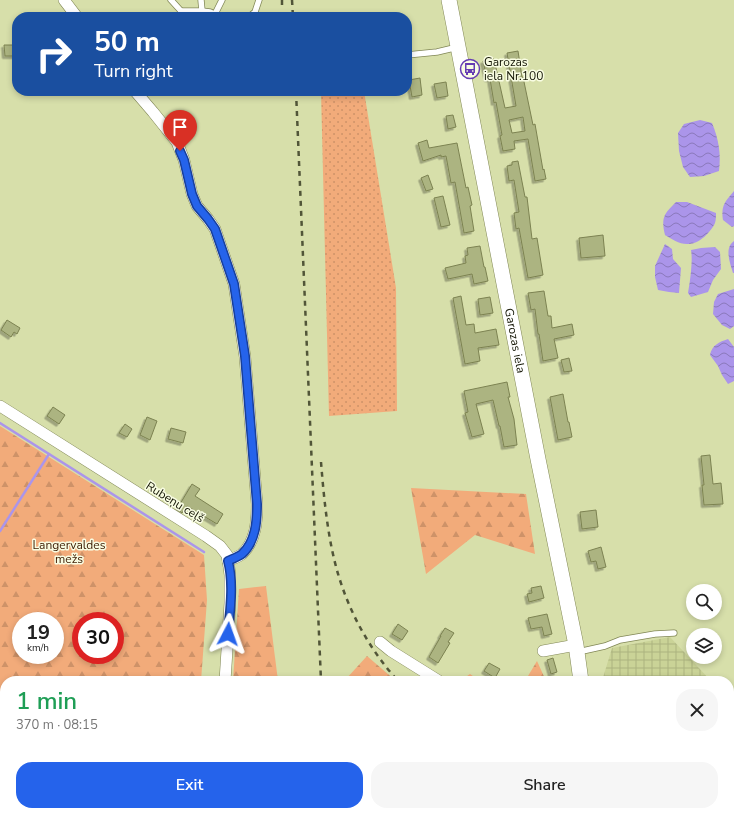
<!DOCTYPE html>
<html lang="en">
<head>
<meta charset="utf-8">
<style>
	body { margin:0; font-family:"Nunito Sans",sans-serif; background:#f6f6f6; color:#222; height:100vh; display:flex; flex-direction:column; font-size:15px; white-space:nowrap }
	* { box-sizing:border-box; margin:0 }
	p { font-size:13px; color:#767676 }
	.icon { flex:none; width:22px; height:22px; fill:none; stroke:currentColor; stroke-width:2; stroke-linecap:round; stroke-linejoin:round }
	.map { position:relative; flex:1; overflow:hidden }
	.side { position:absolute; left:0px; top:676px; width:734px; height:140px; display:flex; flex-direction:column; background:#fff; border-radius:16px 16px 0 0; box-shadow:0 2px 6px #0003 }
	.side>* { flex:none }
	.banner { position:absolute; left:12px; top:12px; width:400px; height:84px; border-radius:16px; box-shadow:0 2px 6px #0003; background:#1a4fa0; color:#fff; overflow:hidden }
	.buttons { position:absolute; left:686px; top:584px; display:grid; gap:8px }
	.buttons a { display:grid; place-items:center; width:36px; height:36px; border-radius:50%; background:#fff; box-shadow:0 2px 6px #0003; font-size:20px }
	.speed { position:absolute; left:12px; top:612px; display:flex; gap:8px; font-size:20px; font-weight:700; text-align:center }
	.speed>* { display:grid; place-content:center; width:52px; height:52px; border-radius:50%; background:#fff; box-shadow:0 2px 6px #0003; line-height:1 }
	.speed small { font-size:10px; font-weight:400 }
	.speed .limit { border:6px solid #d22; background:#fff; color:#111 }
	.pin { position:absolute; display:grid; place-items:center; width:34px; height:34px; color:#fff; margin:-41px -17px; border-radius:50% 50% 50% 0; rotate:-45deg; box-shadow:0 0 4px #0007 }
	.pin .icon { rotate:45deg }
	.me { position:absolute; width:44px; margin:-22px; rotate:4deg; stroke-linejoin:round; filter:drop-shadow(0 0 3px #0008) }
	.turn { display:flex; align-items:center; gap:14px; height:84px; padding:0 16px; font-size:18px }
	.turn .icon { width:52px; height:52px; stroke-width:2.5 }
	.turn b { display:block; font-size:28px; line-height:34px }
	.round { display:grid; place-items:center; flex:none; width:42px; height:42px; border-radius:16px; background:#f6f6f6 }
	.overview { display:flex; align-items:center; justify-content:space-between; height:68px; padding:0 16px }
	h1 { font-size:24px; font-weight:600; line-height:30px; color:#1e9e55 }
	.cta { display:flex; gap:8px; margin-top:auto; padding:8px 16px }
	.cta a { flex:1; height:46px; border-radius:16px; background:#2563eb; color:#fff; font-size:16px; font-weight:600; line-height:46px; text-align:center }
	.cta a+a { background:#f6f6f6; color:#222 }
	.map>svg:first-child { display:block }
</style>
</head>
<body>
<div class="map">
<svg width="734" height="816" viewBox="0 0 734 816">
	<defs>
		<pattern id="industrial-grid" width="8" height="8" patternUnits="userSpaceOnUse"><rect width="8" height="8" fill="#cad397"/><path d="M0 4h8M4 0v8" fill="none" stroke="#acb480"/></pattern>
		<pattern id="forest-firs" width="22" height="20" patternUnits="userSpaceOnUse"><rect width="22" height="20" fill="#f2ab7a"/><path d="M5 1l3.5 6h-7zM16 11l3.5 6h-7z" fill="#ce9268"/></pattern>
		<pattern id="park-dots" width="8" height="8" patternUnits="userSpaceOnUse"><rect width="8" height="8" fill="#f2ab7a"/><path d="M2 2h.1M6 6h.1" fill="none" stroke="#ce9268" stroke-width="1.8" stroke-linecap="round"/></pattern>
		<pattern id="water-waves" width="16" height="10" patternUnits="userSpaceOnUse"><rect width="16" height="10" fill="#ab95ea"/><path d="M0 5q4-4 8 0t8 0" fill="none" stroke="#8a78bb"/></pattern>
		<filter id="shadow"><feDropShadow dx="-2.5" dy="2.5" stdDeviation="0" flood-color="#0004"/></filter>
	</defs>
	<rect width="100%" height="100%" fill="#d7dfaa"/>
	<g fill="url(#industrial-grid)">
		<path d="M 670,637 L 711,681 L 602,681 L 612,648 Z"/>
		<path d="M 729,699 L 734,704 L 734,816 L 675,816 L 667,811 L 729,811 Z"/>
	</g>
	<g fill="url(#forest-firs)" fill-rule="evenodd">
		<path d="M 0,426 L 204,555 L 207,600 L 201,681 L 5,681 L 5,811 L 192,811 L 191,816 L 0,816 ZM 21,621 L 55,621 L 55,655 L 21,655 ZM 81,621 L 115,621 L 115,655 L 81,655 Z"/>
		<path d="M 411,488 L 526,494 L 535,554 L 475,535 L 426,574 Z"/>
		<path d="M 266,586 L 278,681 L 233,681 L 239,589 Z"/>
		<path d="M 367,656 L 396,681 L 346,681 L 346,679 Z"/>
		<path d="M 537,661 L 546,681 L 525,681 Z"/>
		<path d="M 470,674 L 480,681 L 460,681 Z"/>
		<path d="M 225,811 L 294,811 L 295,816 L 225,816 Z"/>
		<path d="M 352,811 L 521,811 L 520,816 L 352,816 Z"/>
	</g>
	<path fill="url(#park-dots)" d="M 321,91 L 364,91 L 396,288 L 397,411 L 329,416 Z"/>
	<g fill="url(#water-waves)">
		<path d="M 700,120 L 712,123 C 719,140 721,154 719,171 L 704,176 L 690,177 L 683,167 L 679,151 L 678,133 L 684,124 Z"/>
		<path d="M 734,191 L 734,226 L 732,227 L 723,220 C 721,205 725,202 734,191 Z"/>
		<path d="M 676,202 L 687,202 L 716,213 C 716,216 716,220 715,223 C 711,232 699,244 689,244 C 680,245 672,239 665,235 C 661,217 664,214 676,202 Z"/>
		<path d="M 734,241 L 734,273 L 733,273 C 730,263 724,248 734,241 Z"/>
		<path d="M 665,244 L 672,249 L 673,259 L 681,268 L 679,293 L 669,292 L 658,290 L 655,277 L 655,266 Z"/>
		<path d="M 715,247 L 720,252 L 721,269 L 713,280 L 708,292 L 691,297 L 688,293 C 690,282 693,261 691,250 L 701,248 Z"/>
		<path d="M 734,289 L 734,326 L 730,329 L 722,325 L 713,314 L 714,302 L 718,294 Z"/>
		<path d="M 728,339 L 734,347 L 734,381 L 728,384 L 722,375 L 718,366 L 710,355 C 712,345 719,342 728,339 Z"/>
	</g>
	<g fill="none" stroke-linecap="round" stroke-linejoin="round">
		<g stroke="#ab95ea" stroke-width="2.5">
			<path d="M 0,423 L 204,552"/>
			<path d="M 0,531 L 49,454"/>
		</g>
	</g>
	<g fill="#acb481" stroke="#7c8251" fill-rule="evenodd" filter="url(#shadow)">
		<path d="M 4,45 L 17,45 L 17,56 L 5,56 Z"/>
		<path d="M 518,51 L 522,77 L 523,77 L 533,125 L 535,124 L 543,170 L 544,169 L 546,179 L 535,181 L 528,139 L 514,141 L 515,149 L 503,151 L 500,136 L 502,135 L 496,102 L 494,103 L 490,79 L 487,79 L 483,61 L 494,59 L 505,108 L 516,106 L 507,53 ZM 523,117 L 525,131 L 512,133 L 509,120 Z"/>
		<path d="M 420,78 L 422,95 L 412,97 L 409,80 Z"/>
		<path d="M 446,82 L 448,96 L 437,98 L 434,84 Z"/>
		<path d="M 453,115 L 456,127 L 448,129 L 446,116 Z"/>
		<path d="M 427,140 L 429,148 L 457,143 L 466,188 L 468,187 L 472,205 L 470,206 L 474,231 L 464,233 L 455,182 L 451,183 L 446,156 L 441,157 L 441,155 L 423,161 L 418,143 Z"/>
		<path d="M 518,161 L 525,197 L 527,197 L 532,239 L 537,238 L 543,275 L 528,278 L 519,228 L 516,229 L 514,213 L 519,212 L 514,180 L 509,181 L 507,166 L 512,165 L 512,162 Z"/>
		<path d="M 428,175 L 433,189 L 426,191 L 421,178 Z"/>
		<path d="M 443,196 L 450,225 L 441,227 L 434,198 Z"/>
		<path d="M 603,235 L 605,256 L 581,258 L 579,238 Z"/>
		<path d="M 480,246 L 484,267 L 485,267 L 488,281 L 474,284 L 472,274 L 448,279 L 445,268 L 466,263 L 465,256 L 468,255 L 467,248 Z"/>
		<path d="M 544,291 L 548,316 L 551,316 L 552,328 L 572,324 L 574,335 L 554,339 L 558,358 L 543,361 L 539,334 L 538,334 L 535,309 L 531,310 L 528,293 Z"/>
		<path d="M 461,296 L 466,325 L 474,324 L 475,333 L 496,329 L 499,345 L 478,348 L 480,361 L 465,364 L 453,298 Z"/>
		<path d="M 490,297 L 493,313 L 480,315 L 478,299 Z"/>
		<path d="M 7,320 L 20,328 L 17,334 L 14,332 L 11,337 L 1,330 Z"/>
		<path d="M 569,358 L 572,371 L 564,372 L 561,360 Z"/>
		<path d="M 507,382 L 510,397 L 508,397 L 514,419 L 517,445 L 504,447 L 500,426 L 499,426 L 493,400 L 476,404 L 484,434 L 472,437 L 465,413 L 468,412 L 464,391 Z"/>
		<path d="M 563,394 L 568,422 L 569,422 L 572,437 L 558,440 L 550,397 Z"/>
		<path d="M 53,407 L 65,415 L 59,424 L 47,416 Z"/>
		<path d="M 147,417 L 157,421 L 150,440 L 140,435 Z"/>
		<path d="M 125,424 L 132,429 L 127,437 L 119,433 Z"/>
		<path d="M 171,428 L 186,432 L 183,443 L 168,439 Z"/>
		<path d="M 710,455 L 713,484 L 721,483 L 723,504 L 704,505 L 702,485 L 704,485 L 701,456 Z"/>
		<path d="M 192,484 L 200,489 L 195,496 L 223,514 L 217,524 L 187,506 L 182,513 L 177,509 Z"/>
		<path d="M 596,510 L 598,527 L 582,529 L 580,512 Z"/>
		<path d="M 601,547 L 606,567 L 598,569 L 596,561 L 591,562 L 588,551 Z"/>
		<path d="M 541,586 L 544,598 L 529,602 L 527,594 L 532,593 L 531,588 Z"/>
		<path d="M 547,614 L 552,634 L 544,636 L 542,627 L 531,629 L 528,618 Z"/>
		<path d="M 398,624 L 408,631 L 402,640 L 392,634 Z"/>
		<path d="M 445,628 L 454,633 L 448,642 L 450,643 L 438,663 L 429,657 L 441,636 L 440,636 Z"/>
		<path d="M 553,658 L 557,672 L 551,674 L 547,660 Z"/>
		<path d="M 489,663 L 500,669 L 495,678 L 484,671 Z"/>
	</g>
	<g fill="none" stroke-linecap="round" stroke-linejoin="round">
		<defs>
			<g id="lane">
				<path d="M 171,0 L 181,11 L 181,17"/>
				<path d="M 201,0 L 202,11"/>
				<path d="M 181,11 L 202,11 L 210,12 L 220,17"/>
				<path d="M 215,14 L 222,0"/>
				<path d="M 249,17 L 255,12 L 259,0"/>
				<path d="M 407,55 L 437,52 L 458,47"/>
				<path d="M 578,652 L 605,646 L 620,640 L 655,634 L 674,633"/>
			</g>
			<g id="street">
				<path d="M 64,0 L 77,17"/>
				<path d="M 135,91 L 153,112 L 177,142 L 184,160 L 192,194 L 197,206 L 208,219 L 215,229 L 234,284 L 245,357 L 257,504 C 257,521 256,541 242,554 C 238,557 232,559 228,561"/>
				<path d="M 0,406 L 206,536 L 220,546 L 227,555 L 229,567 L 230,575 L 230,603 L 225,681"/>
				<path d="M 380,642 L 391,651 L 439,681"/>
				<path d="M 543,651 L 576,645"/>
				<path d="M 644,811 L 652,816"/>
				<path d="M 216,816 L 216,811"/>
			</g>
			<g id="secondary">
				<path id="s1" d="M 449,0 L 538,459 L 576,645 L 581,681"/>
				<path d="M 541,816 L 542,811"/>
			</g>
		</defs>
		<use href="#lane" stroke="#818756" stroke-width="7"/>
		<use href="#street" stroke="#818756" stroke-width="12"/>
		<use href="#secondary" stroke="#818756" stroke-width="16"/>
		<use href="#lane" stroke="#fff" stroke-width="5.5"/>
		<use href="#street" stroke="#fff" stroke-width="11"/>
		<use href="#secondary" stroke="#fff" stroke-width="15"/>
		<g stroke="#515538" stroke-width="2.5" stroke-dasharray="5 5" stroke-linecap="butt">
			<path d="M 282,0 L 282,10"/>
			<path d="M 292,0 L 293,17"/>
			<path d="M 296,91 L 321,681"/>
			<path d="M 321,462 C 324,499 328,542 339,577 C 351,616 371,651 398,681"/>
			<path d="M 327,811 L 327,816"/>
			<path d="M 563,811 L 569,816"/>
		</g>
	</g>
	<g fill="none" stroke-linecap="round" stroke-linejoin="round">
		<defs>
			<path id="route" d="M 180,151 L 184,160 L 192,194 L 197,206 L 208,219 L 215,229 L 234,284 L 245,356 L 257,504 C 257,521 256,541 242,554 C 238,557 232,559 228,561 C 234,583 230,611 228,634"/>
		</defs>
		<use href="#route" stroke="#184099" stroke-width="10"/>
		<use href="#route" stroke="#2563eb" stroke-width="7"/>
	</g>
	<defs>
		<symbol id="bus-ring" viewBox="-11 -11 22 22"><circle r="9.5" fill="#f9fde3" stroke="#663cb3" stroke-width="1.5"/><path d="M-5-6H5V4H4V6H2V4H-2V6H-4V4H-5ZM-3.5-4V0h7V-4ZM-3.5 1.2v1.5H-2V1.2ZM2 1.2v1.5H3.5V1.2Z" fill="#663cb3"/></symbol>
	</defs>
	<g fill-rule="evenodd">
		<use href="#bus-ring" x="459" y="58" width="22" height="22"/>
	</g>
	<g text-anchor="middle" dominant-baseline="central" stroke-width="3" stroke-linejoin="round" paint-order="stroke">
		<g font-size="12" fill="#121403" stroke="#f9fde3" text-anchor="start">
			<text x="484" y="62">Garozas<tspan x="484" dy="14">iela Nr.100</tspan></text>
		</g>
		<g font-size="12" fill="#121403" stroke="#f9fde3">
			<text stroke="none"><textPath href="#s1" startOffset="347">Garozas iela</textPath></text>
			<text transform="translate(175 502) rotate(32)">Rubeņu ceļš</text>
		</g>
		<g font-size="12" fill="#412108" stroke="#f9fde3">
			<text x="69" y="545">Langervaldes<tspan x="69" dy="14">mežs</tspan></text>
		</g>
	</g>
</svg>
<div class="buttons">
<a><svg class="icon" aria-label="search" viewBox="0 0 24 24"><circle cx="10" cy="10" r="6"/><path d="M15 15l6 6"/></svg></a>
<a><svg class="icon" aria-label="layers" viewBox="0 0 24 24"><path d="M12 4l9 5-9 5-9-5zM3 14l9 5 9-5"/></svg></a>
</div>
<div class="speed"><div>19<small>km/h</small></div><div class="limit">30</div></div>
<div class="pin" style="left:180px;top:151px;background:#d93025"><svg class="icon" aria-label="arrive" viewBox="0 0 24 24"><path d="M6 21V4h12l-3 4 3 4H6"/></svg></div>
<svg class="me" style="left:228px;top:634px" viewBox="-20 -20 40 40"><path d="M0-17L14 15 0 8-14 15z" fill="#2563eb" stroke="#fff" stroke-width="4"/></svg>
<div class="banner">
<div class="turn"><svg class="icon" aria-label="right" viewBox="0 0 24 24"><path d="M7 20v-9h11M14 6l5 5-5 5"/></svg><div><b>50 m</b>Turn right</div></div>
</div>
<section class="side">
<div class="overview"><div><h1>1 min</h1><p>370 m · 08:15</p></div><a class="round"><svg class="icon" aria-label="close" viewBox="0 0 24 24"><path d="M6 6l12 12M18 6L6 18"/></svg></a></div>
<div class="cta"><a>Exit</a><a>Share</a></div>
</section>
</div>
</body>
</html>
